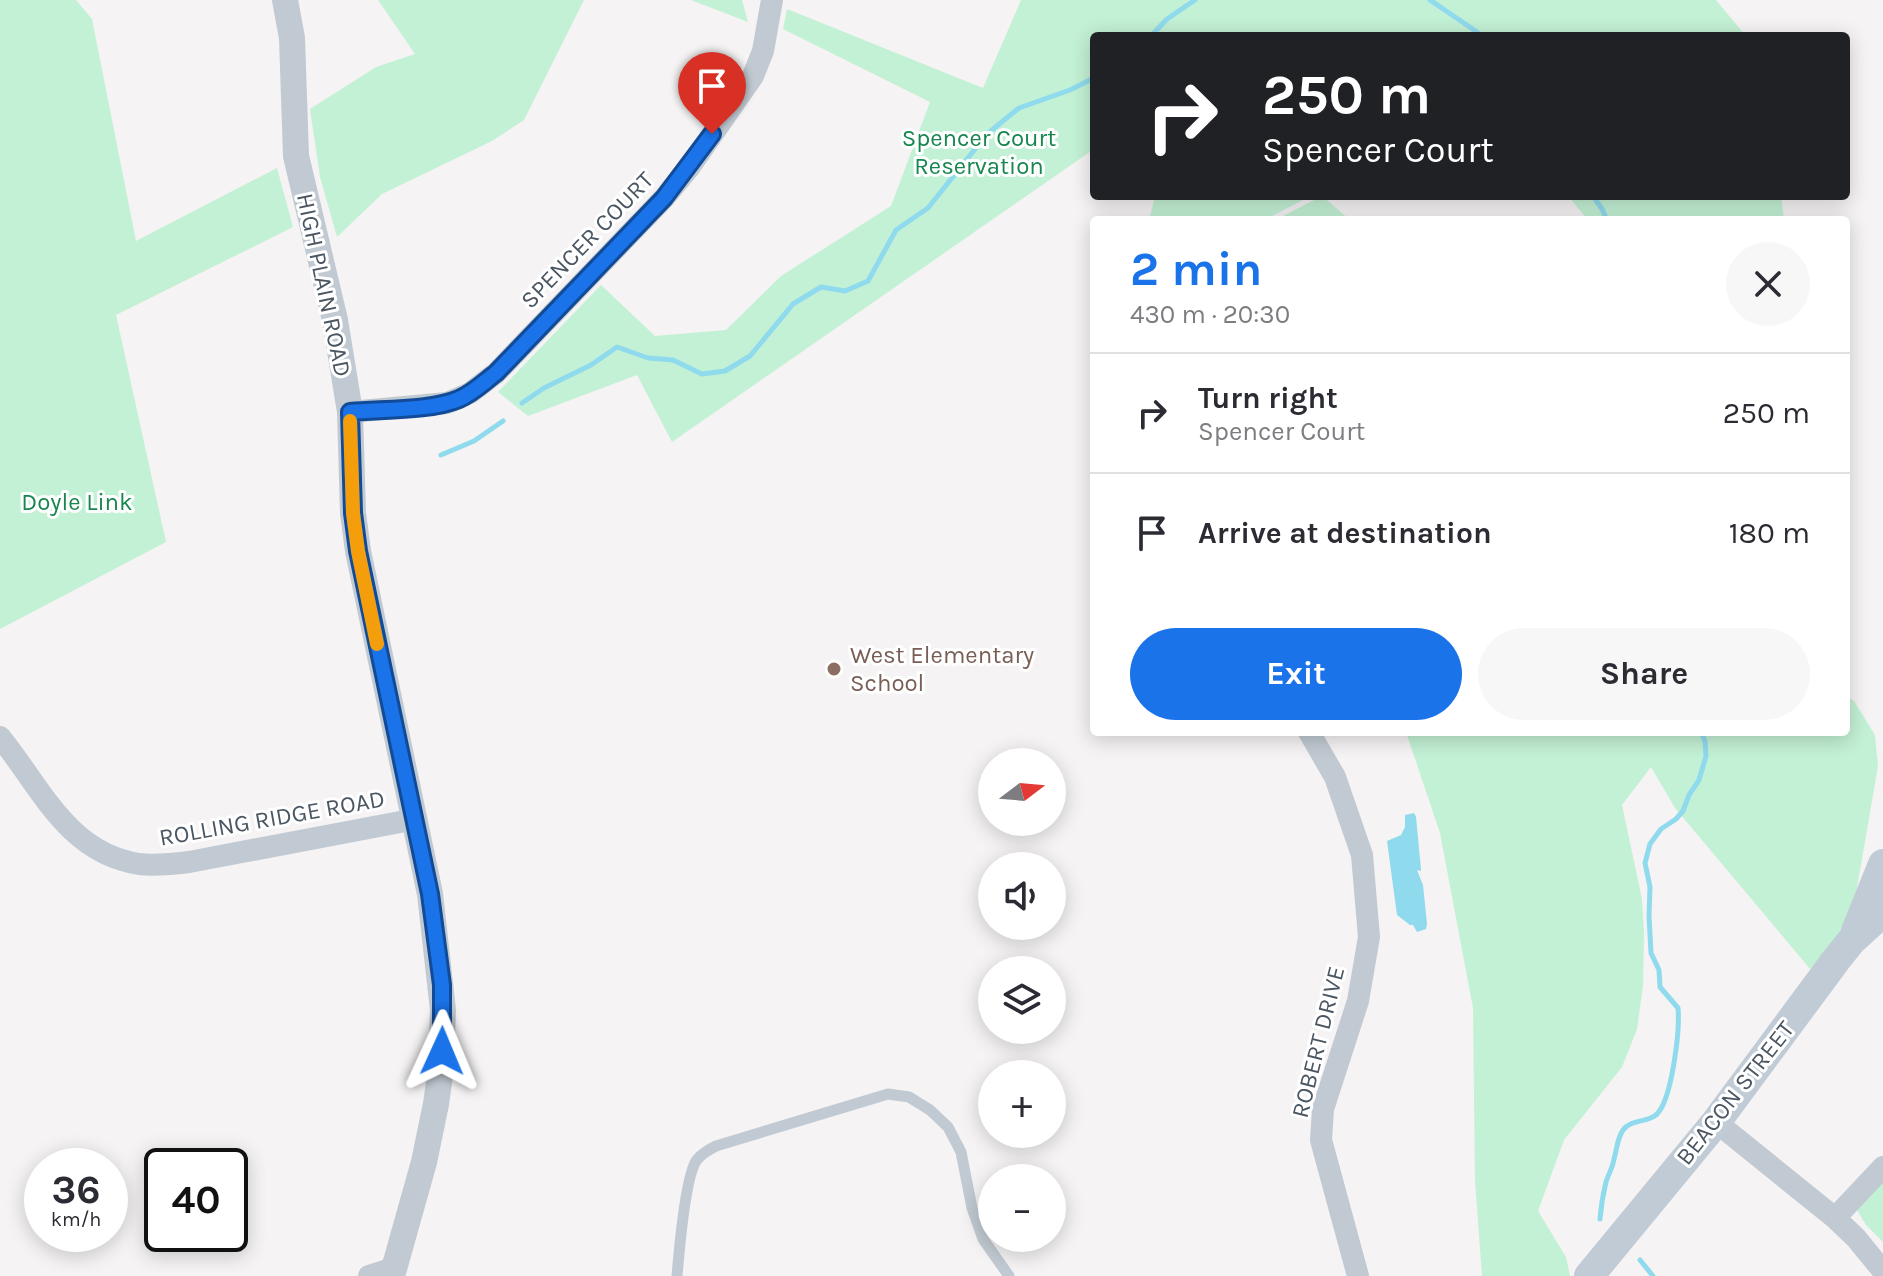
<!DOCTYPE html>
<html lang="en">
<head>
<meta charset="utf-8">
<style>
	body { margin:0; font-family:Karla,sans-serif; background:#f7f7f7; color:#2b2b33; height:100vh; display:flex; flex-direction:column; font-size:30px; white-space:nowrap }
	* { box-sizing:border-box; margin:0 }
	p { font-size:26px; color:#7c7c81 }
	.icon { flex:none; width:44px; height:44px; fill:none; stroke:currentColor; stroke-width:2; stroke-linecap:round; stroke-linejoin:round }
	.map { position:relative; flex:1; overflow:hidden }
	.panel { position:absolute; left:1090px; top:216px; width:760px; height:520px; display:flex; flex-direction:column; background:#fff; border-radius:8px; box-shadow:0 4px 20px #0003 }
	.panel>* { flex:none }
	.hud { position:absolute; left:1090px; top:32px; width:760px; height:168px; border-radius:8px; box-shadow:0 4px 20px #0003; background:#202124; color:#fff; overflow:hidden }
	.needle { width:52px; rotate:74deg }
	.tools { position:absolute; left:978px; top:748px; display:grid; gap:16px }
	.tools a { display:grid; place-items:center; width:88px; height:88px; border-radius:50%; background:#fff; box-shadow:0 4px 20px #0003; font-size:40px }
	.speed { position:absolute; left:24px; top:1148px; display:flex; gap:16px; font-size:40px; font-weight:700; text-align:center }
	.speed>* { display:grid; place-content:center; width:104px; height:104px; border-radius:50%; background:#fff; box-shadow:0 4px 20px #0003; line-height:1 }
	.speed small { font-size:20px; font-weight:400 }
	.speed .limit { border:4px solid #111; border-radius:12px; background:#fff; color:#111 }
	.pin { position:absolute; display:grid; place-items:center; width:68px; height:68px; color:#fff; margin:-82px -34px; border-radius:50% 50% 50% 0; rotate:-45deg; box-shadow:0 0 8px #0007 }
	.pin .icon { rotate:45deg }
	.me { position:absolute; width:88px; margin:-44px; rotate:1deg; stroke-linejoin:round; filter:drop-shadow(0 0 6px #0008) }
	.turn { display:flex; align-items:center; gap:28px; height:168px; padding:0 40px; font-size:36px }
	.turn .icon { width:104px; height:104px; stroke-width:2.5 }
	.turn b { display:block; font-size:56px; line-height:68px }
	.round { display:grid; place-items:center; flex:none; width:84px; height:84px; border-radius:42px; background:#f7f7f7 }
	.headline { display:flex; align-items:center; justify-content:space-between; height:136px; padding:0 40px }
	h1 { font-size:48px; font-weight:700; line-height:60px; color:#1a73e8 }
	.button { display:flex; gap:16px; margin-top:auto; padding:16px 40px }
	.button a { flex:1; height:92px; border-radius:48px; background:#1a73e8; color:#fff; font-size:32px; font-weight:700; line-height:92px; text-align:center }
	.button a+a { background:#f7f7f7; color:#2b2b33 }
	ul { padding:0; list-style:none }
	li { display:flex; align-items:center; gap:24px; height:120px; padding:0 40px; border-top:2px solid #e1e1e2 }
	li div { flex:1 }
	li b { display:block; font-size:30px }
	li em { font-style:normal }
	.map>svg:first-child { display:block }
</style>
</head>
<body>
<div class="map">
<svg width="1883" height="1276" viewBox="0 0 1883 1276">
	<rect width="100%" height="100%" fill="#f5f3f3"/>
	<g fill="#c3f1d5">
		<path d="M 0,0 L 76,0 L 92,19 L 136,241 L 277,168 L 293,227 L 116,315 L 166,542 L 0,629 Z"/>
		<path d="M 378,0 L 584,0 L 524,120 L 492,141 L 382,194 L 337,237 L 320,177 L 310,109 L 376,67 L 415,54 Z"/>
		<path d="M 691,0 L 742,0 L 748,22 Z"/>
		<path d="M 1021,0 L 1716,0 L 1746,36 L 1094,36 L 1094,149 L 672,442 L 637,375 L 528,416 L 498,392 L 601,285 L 655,336 L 726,330 L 781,276 L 891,206 L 930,102 L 783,29 L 787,9 L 983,88 Z"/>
		<path d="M 1155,196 L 1311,196 L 1264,220 L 1149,220 Z"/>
		<path d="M 1322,196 L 1350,220 L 1275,220 Z"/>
		<path d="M 1568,196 L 1781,196 L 1784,220 L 1588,220 Z"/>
		<path d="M 1846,696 L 1854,701 L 1875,735 L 1878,766 L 1852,917 L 1811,970 L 1675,808 L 1651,767 L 1622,805 L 1642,899 L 1644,933 L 1643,986 L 1637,1029 L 1622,1067 L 1564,1140 L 1538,1211 L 1566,1257 L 1570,1276 L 1482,1276 L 1475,1180 L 1473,1008 L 1440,833 L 1406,732 L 1846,732 Z"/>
		<path d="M 1883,1173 L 1883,1242 L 1866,1225 L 1857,1210 Z"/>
	</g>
	<path fill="#90daee" d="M 1414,813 L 1416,817 L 1421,869 L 1421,871 L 1417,870 L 1423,885 L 1427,924 L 1426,929 L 1417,932 L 1413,925 L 1410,925 L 1397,915 L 1387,841 L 1401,835 L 1405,827 L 1405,815 Z"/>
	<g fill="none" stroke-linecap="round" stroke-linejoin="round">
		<g stroke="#90daee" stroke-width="5">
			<path d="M 1430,0 L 1477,32 L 1480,36"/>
			<path d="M 1151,36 L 1167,19 L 1195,0"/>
			<path d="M 1593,196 L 1602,209 L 1607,220"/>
			<path d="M 522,403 L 544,388 L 591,365 L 617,347 L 648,358 L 673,360 L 702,374 L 725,371 L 750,356 L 793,304 L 821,287 L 845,291 L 868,281 L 896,230 L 928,208 L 987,134 L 1019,108 L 1070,90 L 1094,78"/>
			<path d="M 441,455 L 474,441 L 503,421"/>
			<path d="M 1600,1219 C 1601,1207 1603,1194 1606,1182 C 1608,1175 1613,1167 1614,1159 C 1617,1149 1617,1139 1623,1130 C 1631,1119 1646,1123 1656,1115 C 1672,1101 1680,1030 1678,1008 L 1660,987 L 1659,970 L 1651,953 L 1649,916 L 1650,887 L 1645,863 L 1650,844 L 1661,829 L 1676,819 L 1683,811 L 1689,795 L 1699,780 L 1706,756 L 1705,741 L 1701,732"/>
			<path d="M 1640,1260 L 1653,1276"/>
		</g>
		<path stroke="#c1cad2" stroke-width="11" d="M 677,1276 C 679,1252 685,1179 696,1161 C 701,1154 708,1150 716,1146 L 888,1094 L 909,1097 L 930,1110 L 948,1127 L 961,1152 L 972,1208 L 983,1239 L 1009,1276"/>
		<g stroke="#c1cad2" stroke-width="22">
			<path d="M 350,412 L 447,403 L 470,393 L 496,373 L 664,198 L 689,168 L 753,76 L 763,51 L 772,0"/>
			<path d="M 1309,732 L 1335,777 L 1362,855 L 1369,937 L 1358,1001 L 1323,1109 L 1321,1140 L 1358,1276"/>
			<path d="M 0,737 C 41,787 67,853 139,864 C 156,866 173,864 189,862 L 416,819"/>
			<path d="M 1716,1122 L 1835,1218 L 1856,1238 L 1883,1271"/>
			<path d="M 1835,1218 L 1883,1167"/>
			<path d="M 369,1276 L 394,1268"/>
		</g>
		<path stroke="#c1cad2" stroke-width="26" d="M 285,0 L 292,38 L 296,156 L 335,320 L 350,412 L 353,513 L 358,551 L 430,894 L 443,1010 L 441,1068 L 436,1104 L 424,1162 L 392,1276"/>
		<g stroke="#c1cbd6" stroke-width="30">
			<path d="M 1856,931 L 1883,864"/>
			<path d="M 1589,1276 L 1716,1122 L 1836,960 L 1852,940 L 1883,912"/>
		</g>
	</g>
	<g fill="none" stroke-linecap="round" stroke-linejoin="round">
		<defs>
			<path id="route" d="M 442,1051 L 442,985 L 430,894 L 358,551 L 353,513 L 350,412 C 381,409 431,411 459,399 C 473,393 484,382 496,373 L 664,198 L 712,134"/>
		</defs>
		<use href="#route" stroke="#114b97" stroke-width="20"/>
		<use href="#route" stroke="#1a73e8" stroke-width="14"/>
		<path stroke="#f59e0b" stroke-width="14" d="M 350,421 L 353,513 L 358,551 L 377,644"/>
	</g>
	<circle fill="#8d6e63" stroke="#fff" stroke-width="3" cx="834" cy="669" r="8"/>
	<g text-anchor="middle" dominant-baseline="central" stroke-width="6" stroke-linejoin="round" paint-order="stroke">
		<g font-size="24" fill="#17864f" stroke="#fff">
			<text x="979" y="138">Spencer Court<tspan x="979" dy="28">Reservation</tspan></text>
			<text x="77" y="502">Doyle Link</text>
		</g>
		<g font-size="24" fill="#4a5661" stroke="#fff">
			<text transform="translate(587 240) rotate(-46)">SPENCER COURT</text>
			<text transform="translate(324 285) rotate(78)">HIGH PLAIN ROAD</text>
			<text transform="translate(272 818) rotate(-10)">ROLLING RIDGE ROAD</text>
			<text transform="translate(1318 1042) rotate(-76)">ROBERT DRIVE</text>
			<text transform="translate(1735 1093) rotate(-52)">BEACON STREET</text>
		</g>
		<g font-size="24" fill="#785e54" stroke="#fff" text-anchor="start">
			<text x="850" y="655">West Elementary<tspan x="850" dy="28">School</tspan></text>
		</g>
	</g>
</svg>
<div class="tools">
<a><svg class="needle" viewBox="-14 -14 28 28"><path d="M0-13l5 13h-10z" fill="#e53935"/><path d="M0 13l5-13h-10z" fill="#7c7c81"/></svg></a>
<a><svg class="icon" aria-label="sound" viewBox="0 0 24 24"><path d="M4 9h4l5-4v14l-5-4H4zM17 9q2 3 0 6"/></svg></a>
<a><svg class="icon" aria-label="layers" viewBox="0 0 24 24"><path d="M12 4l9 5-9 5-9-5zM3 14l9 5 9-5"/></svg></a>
<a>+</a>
<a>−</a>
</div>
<div class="speed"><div>36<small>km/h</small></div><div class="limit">40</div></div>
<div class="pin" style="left:712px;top:134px;background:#d93025"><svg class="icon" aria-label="arrive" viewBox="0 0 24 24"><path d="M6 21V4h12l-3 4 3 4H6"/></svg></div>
<svg class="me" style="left:442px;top:1051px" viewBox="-20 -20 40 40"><path d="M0-17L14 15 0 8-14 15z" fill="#1a73e8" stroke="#fff" stroke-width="4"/></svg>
<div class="hud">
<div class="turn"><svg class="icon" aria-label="right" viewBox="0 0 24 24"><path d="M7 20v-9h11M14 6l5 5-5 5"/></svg><div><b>250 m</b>Spencer Court</div></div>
</div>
<section class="panel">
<div class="headline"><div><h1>2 min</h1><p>430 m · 20:30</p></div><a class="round"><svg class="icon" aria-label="close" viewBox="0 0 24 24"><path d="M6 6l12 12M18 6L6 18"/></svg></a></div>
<ul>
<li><svg class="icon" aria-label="right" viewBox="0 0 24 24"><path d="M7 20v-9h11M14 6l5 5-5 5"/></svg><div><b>Turn right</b><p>Spencer Court</p></div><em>250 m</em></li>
<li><svg class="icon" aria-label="arrive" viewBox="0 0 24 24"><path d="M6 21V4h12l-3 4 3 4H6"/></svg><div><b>Arrive at destination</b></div><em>180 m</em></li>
</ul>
<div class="button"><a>Exit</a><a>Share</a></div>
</section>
</div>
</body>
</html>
